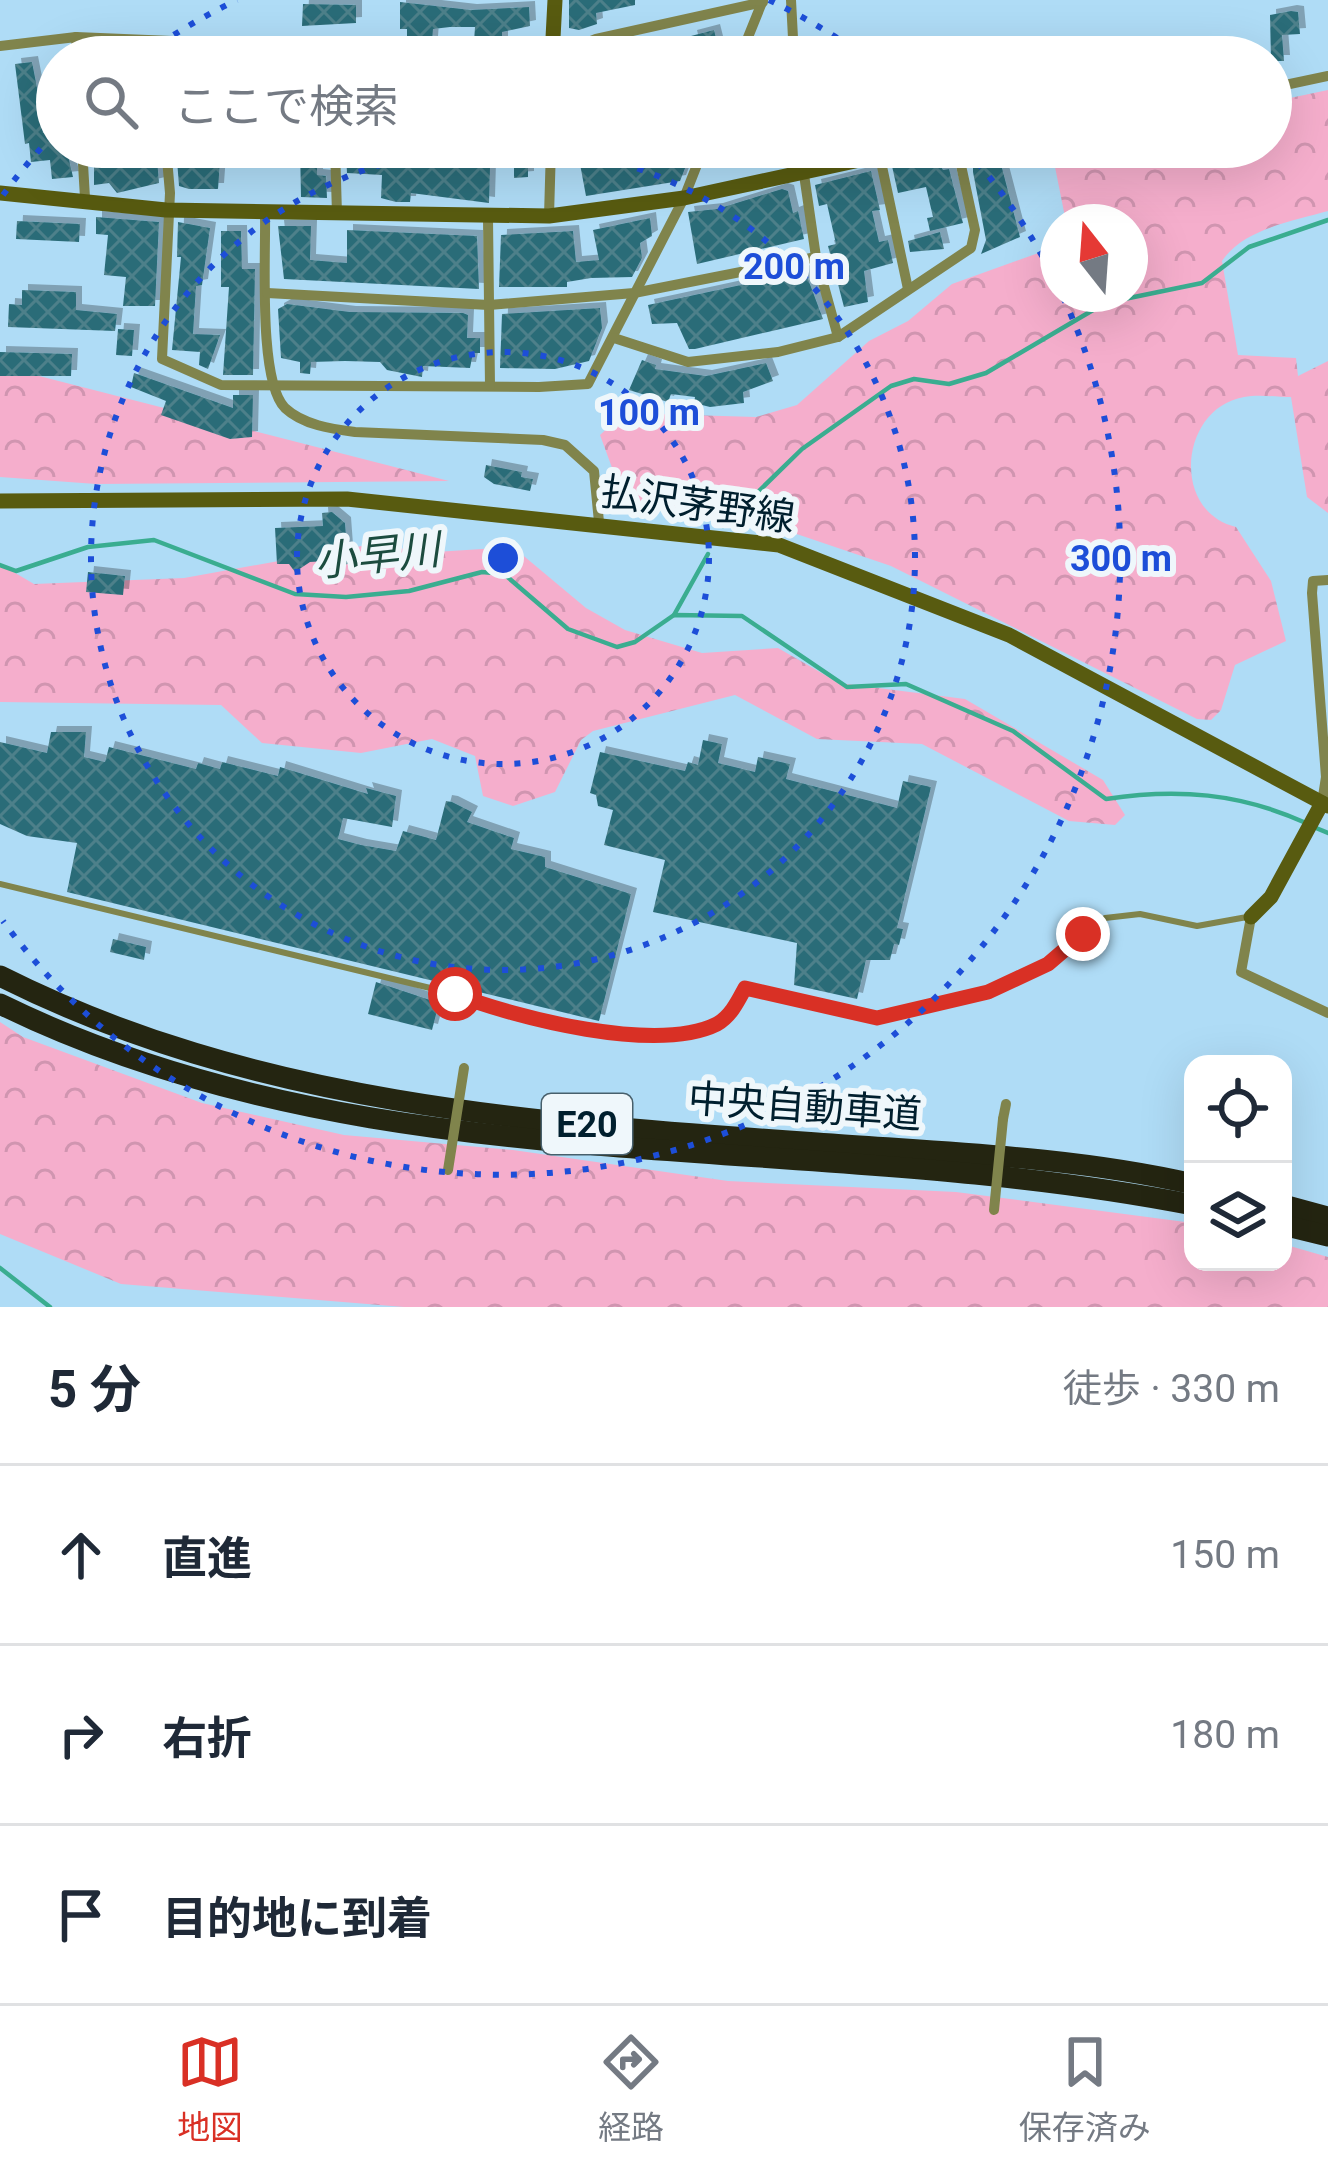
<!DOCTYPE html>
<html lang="ja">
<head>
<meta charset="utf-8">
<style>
	body { margin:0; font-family:Roboto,"Noto Sans JP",sans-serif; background:#f6f6f7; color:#1f2937 }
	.controls { position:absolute; right:36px; bottom:36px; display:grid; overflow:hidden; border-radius:24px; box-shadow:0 12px 48px #0002 }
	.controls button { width:108px; height:108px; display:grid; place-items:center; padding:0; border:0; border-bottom:3px solid #e0e1e3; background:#fff; color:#1f2937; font:60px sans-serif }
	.compass { position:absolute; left:1040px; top:204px; width:108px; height:108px; border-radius:50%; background:#fff; box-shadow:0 12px 48px #0002; rotate:343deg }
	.stop { position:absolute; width:36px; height:36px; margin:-27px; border:9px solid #d93025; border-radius:50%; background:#fff }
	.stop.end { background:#d93025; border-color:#fff; box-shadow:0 3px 12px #0008 }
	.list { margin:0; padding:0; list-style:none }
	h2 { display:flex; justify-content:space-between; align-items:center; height:156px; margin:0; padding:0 48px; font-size:51px }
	h2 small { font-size:39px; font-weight:400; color:#747a83 }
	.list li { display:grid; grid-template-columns:78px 1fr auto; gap:36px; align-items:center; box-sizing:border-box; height:180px; padding:0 48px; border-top:3px solid #e0e1e3 }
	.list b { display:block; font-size:45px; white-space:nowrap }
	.list em { font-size:39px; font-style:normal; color:#747a83 }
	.icon { flex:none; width:66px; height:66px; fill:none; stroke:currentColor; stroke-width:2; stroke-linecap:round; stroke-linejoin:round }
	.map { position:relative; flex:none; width:1328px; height:1307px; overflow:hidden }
	.search { position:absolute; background:#fff; box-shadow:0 12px 48px #0002; left:36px; right:36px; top:36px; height:132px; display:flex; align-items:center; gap:30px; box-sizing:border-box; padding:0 42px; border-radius:66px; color:#747a83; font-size:45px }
	.sheet { height:696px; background:#fff }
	nav { display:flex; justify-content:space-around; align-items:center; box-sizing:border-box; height:168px; border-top:3px solid #e0e1e3; background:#fff; font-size:33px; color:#747a83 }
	nav a { display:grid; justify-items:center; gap:6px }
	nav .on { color:#d93025 }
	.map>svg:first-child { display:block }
	.forest { fill:url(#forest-crowns) }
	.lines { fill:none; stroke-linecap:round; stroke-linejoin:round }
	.stream { stroke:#3aad90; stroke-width:4.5 }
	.building { fill:url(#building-cross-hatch); filter:url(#shadow) }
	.lane { stroke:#80844c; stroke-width:6 }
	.street { stroke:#80844c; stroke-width:10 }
	.secondary { stroke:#585b10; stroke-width:15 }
	.highway { stroke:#242511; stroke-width:21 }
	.street-bridge { stroke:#80844c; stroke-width:10 }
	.route { stroke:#d93025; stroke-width:15 }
	.ring { fill:none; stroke:#1d4ed8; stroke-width:6; stroke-dasharray:6 12 }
	.labels { text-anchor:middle; stroke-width:12; stroke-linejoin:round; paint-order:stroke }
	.shield { fill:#eff7fb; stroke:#48606c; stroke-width:3 }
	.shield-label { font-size:36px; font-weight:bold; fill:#001f2e }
	.street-label { font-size:39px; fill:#001f2e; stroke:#eff7fb }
	.water-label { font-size:42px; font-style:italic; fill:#1c4c3f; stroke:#eff7fb }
	.centre { fill:#1d4ed8; stroke:#eff7fb; stroke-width:6 }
	.ring-label { font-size:36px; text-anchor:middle; font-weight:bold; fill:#1d4ed8; stroke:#eff7fb; stroke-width:12; stroke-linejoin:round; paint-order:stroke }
</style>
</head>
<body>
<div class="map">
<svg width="1328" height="1307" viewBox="0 0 1328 1307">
	<defs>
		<pattern id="forest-crowns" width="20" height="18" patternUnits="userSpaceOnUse" patternTransform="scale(3)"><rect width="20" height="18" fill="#f5aecc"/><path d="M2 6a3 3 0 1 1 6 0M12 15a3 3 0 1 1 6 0" fill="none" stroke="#d095b0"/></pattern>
		<pattern id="building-cross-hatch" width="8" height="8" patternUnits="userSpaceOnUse" patternTransform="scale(3)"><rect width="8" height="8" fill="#2c6c78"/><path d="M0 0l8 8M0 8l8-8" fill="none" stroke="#4e808a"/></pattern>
		<filter id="shadow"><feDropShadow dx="6" dy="-6" stdDeviation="0" flood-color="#0004"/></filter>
	</defs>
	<rect width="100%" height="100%" fill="#afdcf6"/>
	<g class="forest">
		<path d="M1328,90V211C1293,221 1243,229 1222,261L1238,355L1296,358L1298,376L1328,361V513L1307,497L1291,397C1276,397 1258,394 1244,397C1180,408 1170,511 1236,527L1271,581L1286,641L1235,665L1221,710L1211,720L1197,719L891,566L761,522L617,505L618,484L600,435L612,424L656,414L756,417L797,405L869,341L908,321L952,284L1058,246V294H1130V222H1066L1051,147H1271V102Z"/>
		<polygon points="0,366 449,481 96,484 0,477"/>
		<polygon points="367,545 435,552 513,547 586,608 625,630 702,653 778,648 839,683 965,699 1103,780 1125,815 1115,825 1069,821 922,744 817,739 735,695 593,731 581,740 555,792 513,806 483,796 475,756 432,739 361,753 262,743 221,705 0,702 0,564 34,584 184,578"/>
		<polygon points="0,1022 23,1037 202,1103 344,1135 513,1150 728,1181 956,1192 1193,1223 1193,1262 1283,1262 1283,1244 1328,1257 1328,1307 404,1307 121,1284 0,1234"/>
	</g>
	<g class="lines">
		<g class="stream">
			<polyline points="723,526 802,449 891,386 914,379 949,384 986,373 1105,303 1202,283 1249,247 1328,220"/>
			<path d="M0,565L16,571L88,547L154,540L295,594L346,597L409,591L482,572L504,574L568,629L617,647L635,642L674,615L742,616L847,687L906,684L1013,731L1106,799C1177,788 1240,793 1306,823"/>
			<polyline points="674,615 708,554"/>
			<polyline points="1316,828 1328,833"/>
			<polyline points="0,1268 50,1307"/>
		</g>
	</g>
	<g class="building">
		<polygon points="569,0 635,0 635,5 596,13 597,24 579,30 569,28"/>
		<polygon points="400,2 471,10 529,7 530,26 502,32 502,42 474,42 475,27 450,27 433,29 432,42 407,41 407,29 400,29"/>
		<polygon points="303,4 356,5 356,23 302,26"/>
		<polygon points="1291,11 1298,12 1300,34 1282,35 1284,61 1271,61 1270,15"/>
		<polygon points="714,30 718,46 712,48 713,57 696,57 691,36"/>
		<polygon points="32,62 39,98 57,95 57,110 40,113 43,133 57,131 57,147 66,147 73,177 52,179 50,160 31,162 29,143 25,144 15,64"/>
		<polygon points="94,147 156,147 159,183 117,193 109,183 94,185"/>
		<polygon points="176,147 255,147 254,160 220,161 218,189 189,189 179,186"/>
		<polygon points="300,147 317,147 317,175 326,176 327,198 301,197"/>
		<polygon points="354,147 525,147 535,152 535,167 528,167 528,177 514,178 514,167 490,168 489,203 411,193 410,202 396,202 381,198 382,175 347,173 346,153 354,152"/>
		<polygon points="566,147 690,147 691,153 680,181 586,196 580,164 567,166"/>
		<polygon points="991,147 1005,147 1008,166 1002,168 1020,237 981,254 986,240 973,172 973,167 993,158"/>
		<polygon points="917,160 918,164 938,161 943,170 949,169 963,223 930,231 927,218 933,217 926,187 898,193 892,166"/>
		<polygon points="871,171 880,210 872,211 879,242 888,240 893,263 864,271 868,302 844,307 828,246 836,244 827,204 819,206 815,185"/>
		<polygon points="782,189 788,191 793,213 798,211 804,239 697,264 688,212 717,209"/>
		<polygon points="96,217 159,222 155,306 123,306 126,277 104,275 108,235 96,234"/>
		<polygon points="650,218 652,236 640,243 642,258 632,277 591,278 567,282 567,287 499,287 501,235 573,231 576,262 599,260 593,230"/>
		<polygon points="17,221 80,224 79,242 16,239"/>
		<polygon points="178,222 210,228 202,285 196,286 193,334 220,335 208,369 199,365 200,352 172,350 181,257 177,257"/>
		<polygon points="278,226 311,226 310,260 347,263 347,230 477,236 479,289 284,279"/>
		<polygon points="221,231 241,231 242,269 255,269 253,375 223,375 229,287 221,287"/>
		<polygon points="940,232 944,249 910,252 908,241"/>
		<polygon points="805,271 823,319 695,349 689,349 677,323 652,324 648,305"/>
		<polygon points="22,290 76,292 76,310 117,314 115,331 8,327 9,304 22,305"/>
		<polygon points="287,304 350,312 463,313 468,315 467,338 480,338 480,353 473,353 470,368 423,366 422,377 387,370 380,362 345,361 311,362 310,374 300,373 300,362 281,358 278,309"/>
		<polygon points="600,308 602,328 589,361 555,369 500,368 502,314"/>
		<polygon points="118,329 134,330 132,356 116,355"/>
		<polygon points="0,352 72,354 71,376 0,376"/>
		<polygon points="642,360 656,365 655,369 706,376 766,363 773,381 743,392 744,403 710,407 694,403 695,397 671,394 668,402 629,390"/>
		<polygon points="134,373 233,408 233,395 253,395 252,437 230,439 161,415 166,401 131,387"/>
		<polygon points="486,465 522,472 521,477 533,479 530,491 494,484 484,477"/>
		<polygon points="332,512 345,523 348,564 327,568 327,561 310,562 295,572 289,564 277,564 275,528 323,526 322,513"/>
		<polygon points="88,572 125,576 123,595 86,592"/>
		<polygon points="51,732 86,732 84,757 105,762 109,747 196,769 198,763 220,769 222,762 278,776 280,767 368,794 366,788 396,796 392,827 343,818 338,839 361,845 396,851 403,831 436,840 446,801 452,802 472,812 467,822 514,838 511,849 545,857 545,867 631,894 599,1021 67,892 77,843 27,836 0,824 0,742 47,753"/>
		<polygon points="703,740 722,744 718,763 755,772 758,757 790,764 786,779 897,808 903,781 931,787 897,928 903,929 899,945 894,944 890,960 866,960 857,999 794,985 797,943 653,912 665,860 604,845 613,810 598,806 596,795 590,793 600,752 685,771 688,762 698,765"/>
		<polygon points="113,939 146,947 144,960 110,952"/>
		<polygon points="376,982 439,1003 432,1030 368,1014"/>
	</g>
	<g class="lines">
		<polyline class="lane" points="0,884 455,994 566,1028 683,1034 719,1023 745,988 877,1017 988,991 1048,964 1105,918 1140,914 1197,926 1247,917"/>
		<g class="street">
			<polyline points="791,0 794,57"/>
			<polyline points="76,37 77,57"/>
			<polyline points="0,46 76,37 550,57"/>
			<polyline points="552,57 596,39 763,2"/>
			<polyline points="740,57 763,0"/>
			<polyline points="1271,88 1328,76"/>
			<polyline points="82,147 85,198"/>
			<polyline points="166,147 170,193 162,359 221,385 539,387 588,384 684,198 704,147"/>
			<polyline points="335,147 337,214"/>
			<polyline points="800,147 816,257 838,337"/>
			<polyline points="880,157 908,289"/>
			<path d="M265,214C266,255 258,381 285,408C303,425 332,429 355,432L543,440L565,445L594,471L599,522"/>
			<polyline points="549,216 551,147"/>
			<polyline points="488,219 490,386"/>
			<polyline points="267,293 489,305 634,293 816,257"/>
			<polyline points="614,338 688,362 778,352 838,337 971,248 975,230 957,147"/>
			<polyline points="1322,803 1326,777 1312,593 1313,581 1328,580"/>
			<polyline points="1251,917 1241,972 1328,1013"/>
			<polyline points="1003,1119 1006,1104"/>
		</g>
		<g class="secondary">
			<polyline points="552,57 555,0"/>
			<polyline points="0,193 166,210 549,216 684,198 920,147"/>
			<polyline points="0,501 347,499 779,545 1009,635 1328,806"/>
			<polyline points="1251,917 1271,897 1322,803"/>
		</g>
		<g class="highway">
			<path d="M0,976C260,1107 546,1124 832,1144C952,1153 1075,1157 1193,1184"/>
			<path d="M0,1004C375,1188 795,1127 1193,1205"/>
			<polyline points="1283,1205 1328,1217"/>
			<polyline points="1283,1225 1328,1236"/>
		</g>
		<g class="street-bridge">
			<polyline points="448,1170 464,1068"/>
			<polyline points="994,1210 1003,1119"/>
		</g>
	</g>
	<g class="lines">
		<path class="route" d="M455,994C516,1018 657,1054 717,1024C731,1016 738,1001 745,988L877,1018L988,992L1048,964L1083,934"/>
	</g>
	<g class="ring">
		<circle cx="503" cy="558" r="206"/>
		<path d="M532 147A412 412 0 1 1 474 147"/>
		<path d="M3 195A618 618 0 0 1 55 133M144 55A618 618 0 0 1 237 0M769 0A618 618 0 0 1 862 55M966 149A618 618 0 0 1 1056 282M1063 297A618 618 0 0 1 3 921"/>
	</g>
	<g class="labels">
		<rect class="shield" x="542" y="1094" width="90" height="60" rx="9"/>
		<g class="shield-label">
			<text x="587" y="1137">E20</text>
		</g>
		<g class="street-label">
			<text transform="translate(698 504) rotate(8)" y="14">払沢茅野線</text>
			<text transform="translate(805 1106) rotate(4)" y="14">中央自動車道</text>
		</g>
		<g class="water-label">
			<text transform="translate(377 555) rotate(-6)" y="15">小早川</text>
		</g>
	</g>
	<circle cx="503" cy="558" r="18" class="centre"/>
	<g class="ring-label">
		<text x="794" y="279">200 m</text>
		<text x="649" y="425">100 m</text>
		<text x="1121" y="571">300 m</text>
	</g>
</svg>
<div class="controls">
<button><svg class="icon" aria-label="locate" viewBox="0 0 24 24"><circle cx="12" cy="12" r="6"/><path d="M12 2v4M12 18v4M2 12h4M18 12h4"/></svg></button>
<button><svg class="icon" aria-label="layers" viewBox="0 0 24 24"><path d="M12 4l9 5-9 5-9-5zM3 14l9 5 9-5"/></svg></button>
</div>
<svg class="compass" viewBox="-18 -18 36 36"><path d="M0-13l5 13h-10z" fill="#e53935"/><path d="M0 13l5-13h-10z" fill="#747a83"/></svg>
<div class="stop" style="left:455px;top:994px"></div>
<div class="stop end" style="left:1083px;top:934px"></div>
<div class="search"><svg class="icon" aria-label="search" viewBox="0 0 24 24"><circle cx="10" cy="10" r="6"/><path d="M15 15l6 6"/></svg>ここで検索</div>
</div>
<section class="sheet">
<h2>5 分<small>徒歩 · 330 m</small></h2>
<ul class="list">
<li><svg class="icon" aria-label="ahead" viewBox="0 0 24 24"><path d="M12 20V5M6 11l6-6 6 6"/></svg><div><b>直進</b></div><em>150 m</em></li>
<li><svg class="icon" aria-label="right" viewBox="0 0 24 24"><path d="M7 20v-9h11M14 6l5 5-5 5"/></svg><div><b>右折</b></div><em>180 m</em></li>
<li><svg class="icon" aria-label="arrive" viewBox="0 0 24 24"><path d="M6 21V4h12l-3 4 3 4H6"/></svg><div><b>目的地に到着</b></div></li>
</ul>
</section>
<nav>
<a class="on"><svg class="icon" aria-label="map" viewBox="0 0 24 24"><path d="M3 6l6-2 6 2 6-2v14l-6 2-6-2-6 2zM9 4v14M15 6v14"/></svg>地図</a>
<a><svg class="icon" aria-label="directions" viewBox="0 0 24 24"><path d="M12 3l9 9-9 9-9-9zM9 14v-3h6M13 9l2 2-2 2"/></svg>経路</a>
<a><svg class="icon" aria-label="saved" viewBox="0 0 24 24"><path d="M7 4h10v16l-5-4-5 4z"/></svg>保存済み</a>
</nav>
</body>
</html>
